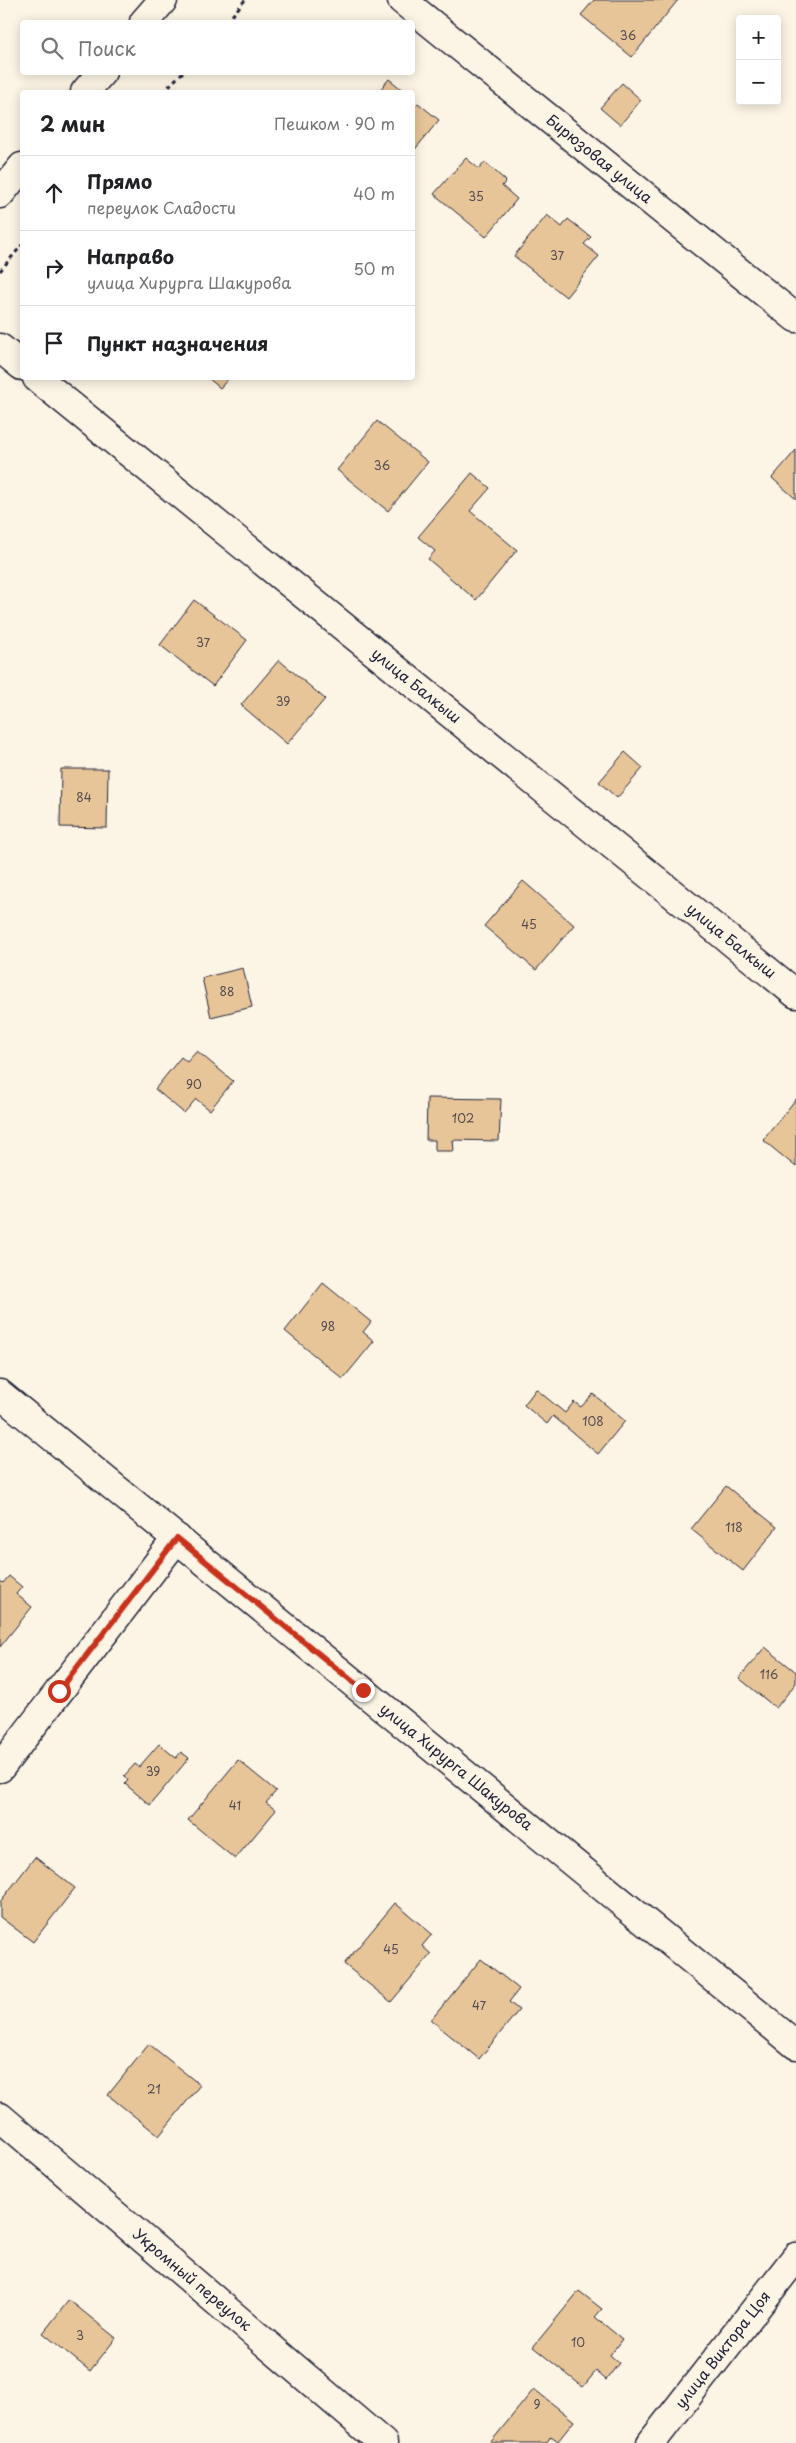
<!DOCTYPE html>
<html lang="ru">
<head>
<meta charset="utf-8">
<style>
	body { margin:0; font-family:"Playpen Sans",sans-serif; background:#f2f2f2; color:#202124 }
	.controls { position:absolute; right:15px; top:15px; display:grid; overflow:hidden; border-radius:5px; box-shadow:0 2px 12px #0003 }
	.controls button { width:45px; height:45px; display:grid; place-items:center; padding:0; border:0; border-bottom:1px solid #e0e0e0; background:#fff; color:#202124; font:25px sans-serif }
	.stop { position:absolute; width:15px; height:15px; margin:-11px; border:4px solid #c8321e; border-radius:50%; background:#fff }
	.stop.end { background:#c8321e; border-color:#fff; box-shadow:0 1px 5px #0008 }
	.list { margin:0; padding:0; list-style:none }
	h2 { display:flex; justify-content:space-between; align-items:center; height:65px; margin:0; padding:0 20px; font-size:21px }
	h2 small { font-size:16px; font-weight:400; color:#757577 }
	.list li { display:grid; grid-template-columns:32px 1fr auto; gap:15px; align-items:center; box-sizing:border-box; height:75px; padding:0 20px; border-top:1px solid #e0e0e0 }
	.list b { display:block; font-size:19px; white-space:nowrap }
	.list p { margin:0; font-size:16px; white-space:nowrap; color:#757577 }
	.list em { font-size:16px; font-style:normal; color:#757577 }
	.icon { flex:none; width:28px; height:28px; fill:none; stroke:currentColor; stroke-width:2; stroke-linecap:round; stroke-linejoin:round }
	.map { position:relative; flex:none; width:796px; height:2443px; overflow:hidden }
	.search { position:absolute; background:#fff; box-shadow:0 2px 12px #0003; left:20px; top:20px; width:395px; height:55px; display:flex; align-items:center; gap:12px; box-sizing:border-box; padding:0 18px; border-radius:5px; color:#757577; font-size:19px }
	.panel { position:absolute; background:#fff; box-shadow:0 2px 12px #0003; left:20px; top:90px; width:395px; height:290px; border-radius:5px }
	.map>svg:first-child { display:block }
	.building { fill:#e7c598; stroke:#22223b }
	.lines { fill:none; stroke-linecap:round; stroke-linejoin:round }
	.minor-casing { stroke:#22223b; stroke-width:31 }
	.path { stroke:#22223b; stroke-width:3; stroke-dasharray:4 4; stroke-linecap:butt }
	.minor { stroke:#fcf5e5; stroke-width:28 }
	.route { stroke:#c8321e; stroke-width:6 }
	.labels { text-anchor:middle; stroke-width:4; stroke-linejoin:round; paint-order:stroke }
	.number-label { font-size:12px; fill:#534b52 }
	.street-label { font-size:15px; fill:#22223b; stroke:#fcf5e5 }
</style>
</head>
<body>
<div class="map">
<svg width="796" height="2443" viewBox="0 0 796 2443">
	<rect width="100%" height="100%" fill="#fcf5e5"/>
	<filter id="ink" filterUnits="userSpaceOnUse"><feTurbulence type="fractalNoise" baseFrequency=".02" numOctaves="2"/><feDisplacementMap in="SourceGraphic" scale="10" xChannelSelector="R" yChannelSelector="G"/><feConvolveMatrix kernelMatrix="1 2 1 2 8 2 1 2 1" color-interpolation-filters="sRGB"/></filter>
	<g filter="url(#ink)">
		<g class="building">
			<polygon points="594,0 678,0 632,57 581,15"/>
			<polygon points="389,79 405,92 378,92"/>
			<polygon points="622,83 641,100 620,125 600,108"/>
			<polygon points="418,103 439,120 412,153 412,109"/>
			<polygon points="466,158 479,169 485,162 506,181 502,186 517,199 486,237 434,194"/>
			<polygon points="547,215 562,227 568,219 591,237 584,244 599,256 566,297 514,256"/>
			<polygon points="208,378 229,378 220,388"/>
			<polygon points="377,421 428,462 388,511 337,470"/>
			<polygon points="796,450 796,499 772,478"/>
			<polygon points="472,473 490,488 470,511 517,550 476,600 428,559 435,551 418,537"/>
			<polygon points="194,600 247,640 213,686 160,645"/>
			<polygon points="279,660 325,699 287,744 241,705"/>
			<polygon points="625,752 643,768 617,798 599,782"/>
			<polygon points="61,769 108,769 107,828 60,827"/>
			<polygon points="523,881 574,925 536,970 484,926"/>
			<polygon points="243,968 252,1007 211,1017 202,978"/>
			<polygon points="197,1051 233,1081 210,1110 196,1099 184,1113 155,1089 181,1057 187,1062"/>
			<polygon points="427,1098 501,1099 499,1141 453,1140 454,1151 435,1151 435,1140 426,1140"/>
			<polygon points="796,1099 796,1167 763,1140"/>
			<polygon points="323,1283 371,1322 363,1332 374,1341 343,1379 285,1331"/>
			<polygon points="536,1389 565,1413 574,1402 581,1407 593,1394 625,1421 598,1454 553,1416 547,1424 524,1405"/>
			<polygon points="726,1486 777,1527 743,1571 691,1529"/>
			<polygon points="9,1576 22,1587 16,1594 32,1607 0,1647 0,1581 3,1583"/>
			<polygon points="765,1647 796,1672 796,1683 776,1708 739,1678"/>
			<polygon points="159,1744 176,1758 181,1752 189,1758 150,1805 125,1784 128,1780 124,1776 135,1764 139,1767"/>
			<polygon points="238,1760 276,1791 266,1803 276,1810 235,1859 188,1820"/>
			<polygon points="35,1857 75,1888 33,1942 0,1917 0,1902"/>
			<polygon points="395,1903 432,1934 422,1946 431,1954 391,2002 344,1964"/>
			<polygon points="481,1959 519,1989 509,2002 519,2010 479,2059 431,2020"/>
			<polygon points="149,2044 200,2085 159,2136 108,2095"/>
			<polygon points="579,2291 602,2309 595,2317 622,2339 610,2355 619,2363 606,2380 596,2371 583,2387 533,2347"/>
			<polygon points="69,2300 116,2338 90,2371 43,2333"/>
			<polygon points="534,2389 574,2421 558,2441 551,2436 546,2443 490,2443"/>
		</g>
		<g class="lines">
			<g class="minor-casing">
				<g id="minor">
					<polyline points="402,0 796,318"/>
					<polyline points="144,22 163,0"/>
					<polyline points="85,92 102,72"/>
					<polyline points="0,194 22,167"/>
					<polyline points="0,348 22,366"/>
					<polyline points="37,378 796,994"/>
					<polyline points="0,1394 796,2045"/>
					<polyline points="0,1768 177,1538"/>
					<polyline points="0,2117 383,2443"/>
					<polyline points="651,2443 796,2257"/>
				</g>
			</g>
			<g class="path">
				<polyline points="227,22 245,0"/>
				<polyline points="163,92 183,72"/>
				<polyline points="0,271 22,245"/>
			</g>
			<use href="#minor" class="minor"/>
		</g>
	</g>
	<g class="lines" filter="url(#ink)">
		<polyline class="route" points="59,1691 177,1538 363,1690"/>
	</g>
	<g class="labels">
		<g class="number-label">
			<text x="628" y="40">36</text>
			<text x="476" y="201">35</text>
			<text x="557" y="260">37</text>
			<text x="382" y="470">36</text>
			<text x="203" y="647">37</text>
			<text x="283" y="706">39</text>
			<text x="84" y="802">84</text>
			<text x="529" y="929">45</text>
			<text x="227" y="996">88</text>
			<text x="194" y="1089">90</text>
			<text x="463" y="1123">102</text>
			<text x="328" y="1331">98</text>
			<text x="593" y="1426">108</text>
			<text x="734" y="1532">118</text>
			<text x="769" y="1679">116</text>
			<text x="153" y="1776">39</text>
			<text x="235" y="1810">41</text>
			<text x="391" y="1954">45</text>
			<text x="479" y="2010">47</text>
			<text x="154" y="2094">21</text>
			<text x="80" y="2340">3</text>
			<text x="578" y="2347">10</text>
			<text x="537" y="2409">9</text>
		</g>
		<g class="street-label">
			<text transform="translate(599 159) rotate(39)" y="5">Бирюзовая улица</text>
			<text transform="translate(416 686) rotate(39)" y="5">улица Балкыш</text>
			<text transform="translate(731 941) rotate(39)" y="5">улица Балкыш</text>
			<text transform="translate(456 1767) rotate(39)" y="5">улица Хирурга Шакурова</text>
			<text transform="translate(192 2280) rotate(40)" y="5">Укромный переулок</text>
			<text transform="translate(723 2350) rotate(-52)" y="5">улица Виктора Цоя</text>
		</g>
	</g>
</svg>
<div class="controls">
<button>+</button>
<button>−</button>
</div>
<div class="stop" style="left:59px;top:1691px"></div>
<div class="stop end" style="left:363px;top:1690px"></div>
<div class="search"><svg class="icon" aria-label="search" viewBox="0 0 24 24"><circle cx="10" cy="10" r="6"/><path d="M15 15l6 6"/></svg>Поиск</div>
<section class="panel">
<h2>2 мин<small>Пешком · 90 m</small></h2>
<ul class="list">
<li><svg class="icon" aria-label="ahead" viewBox="0 0 24 24"><path d="M12 20V5M6 11l6-6 6 6"/></svg><div><b>Прямо</b><p>переулок Сладости</p></div><em>40 m</em></li>
<li><svg class="icon" aria-label="right" viewBox="0 0 24 24"><path d="M7 20v-9h11M14 6l5 5-5 5"/></svg><div><b>Направо</b><p>улица Хирурга Шакурова</p></div><em>50 m</em></li>
<li><svg class="icon" aria-label="arrive" viewBox="0 0 24 24"><path d="M6 21V4h12l-3 4 3 4H6"/></svg><div><b>Пункт назначения</b></div></li>
</ul>
</section>
</div>
</body>
</html>
